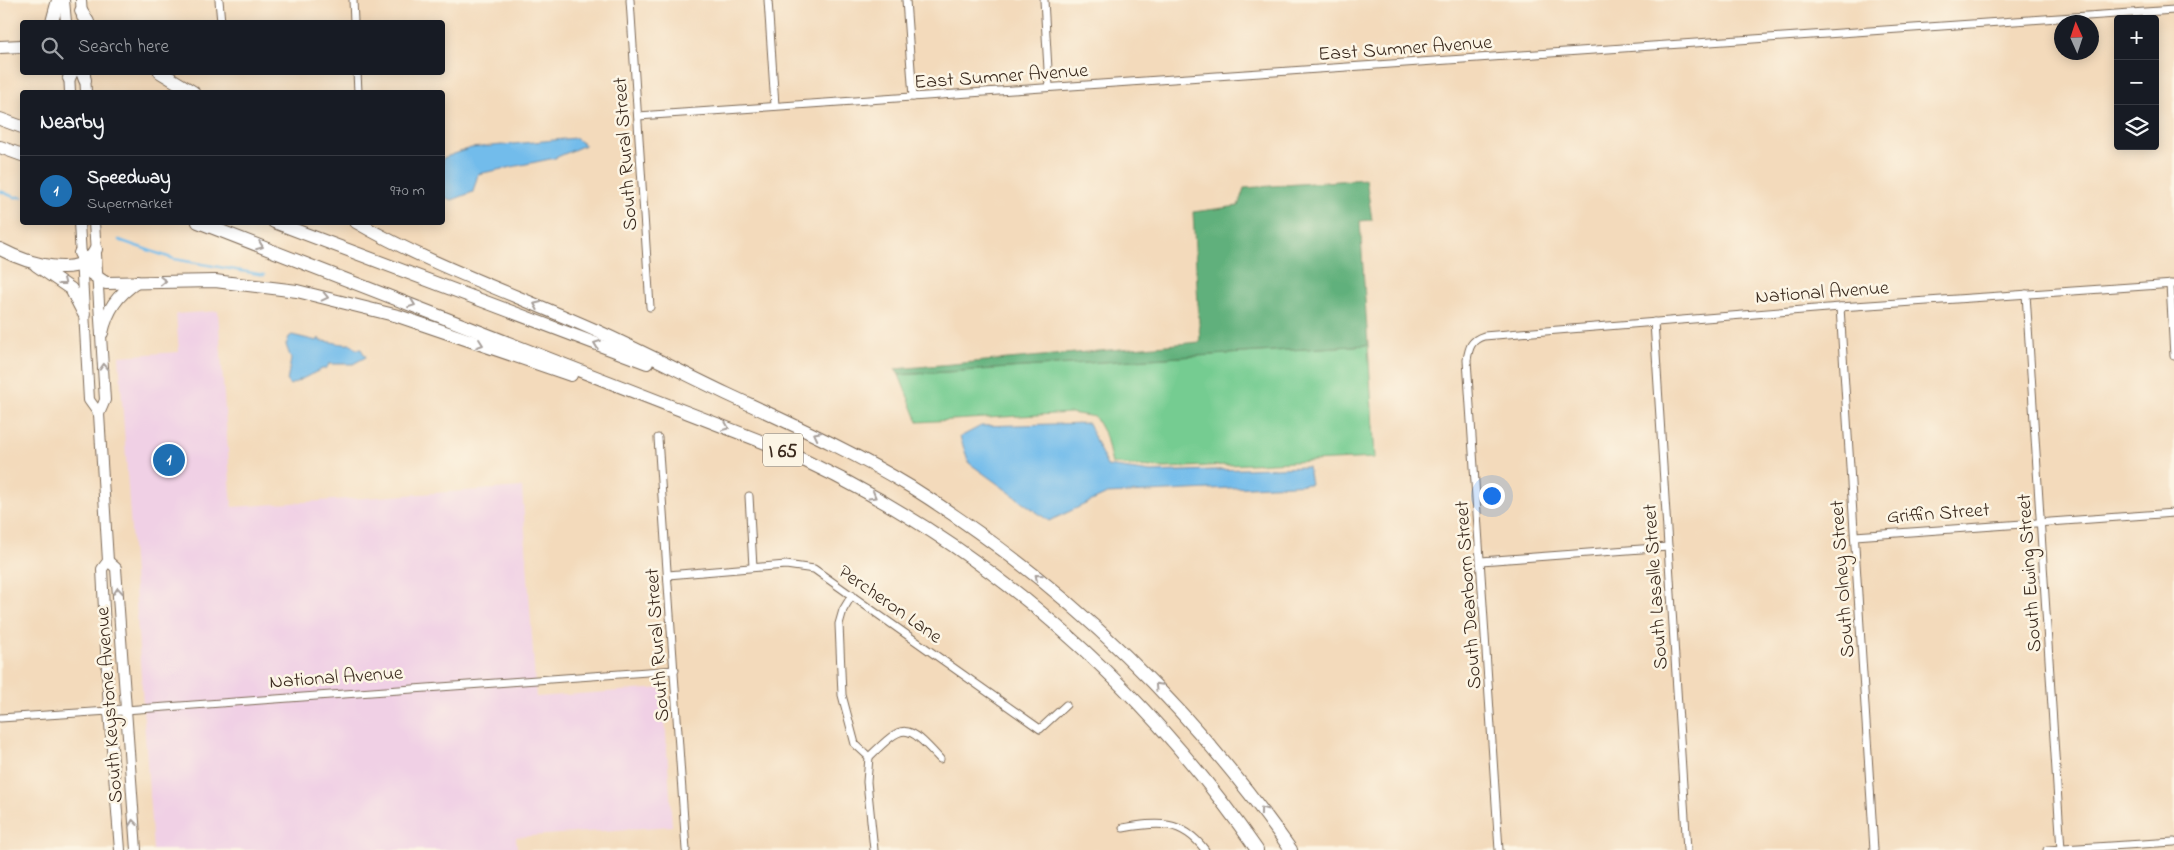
<!DOCTYPE html>
<html lang="en">
<head>
<meta charset="utf-8">
<style>
	body { margin:0; font-family:"Indie Flower",sans-serif; background:#20242c; color:#f1f3f6 }
	.controls { position:absolute; right:15px; top:15px; display:grid; overflow:hidden; border-radius:5px; box-shadow:0 2px 12px #0003 }
	.controls button { width:45px; height:45px; display:grid; place-items:center; padding:0; border:0; border-bottom:1px solid #363941; background:#171b24; color:#f1f3f6; font:25px sans-serif }
	.compass { position:absolute; left:2054px; top:15px; width:45px; height:45px; border-radius:50%; background:#171b24; box-shadow:0 2px 12px #0003; rotate:357deg }
	.you { position:absolute; left:1491px; top:495px; width:18px; height:18px; margin:-12px; border:4px solid #fff; border-radius:50%; background:#1a73e8; box-shadow:0 0 0 8px #1a73e833 }
	.badge { display:grid; place-items:center; width:32px; height:32px; border-radius:50%; background:#1f6fb2; color:#fff; font-size:16px; font-weight:700 }
	.pin { position:absolute; translate:-50% -50%; border:2px solid #fff; box-shadow:0 1px 5px #0006 }
	.list { margin:0; padding:0; list-style:none }
	h2 { display:flex; justify-content:space-between; align-items:center; height:65px; margin:0; padding:0 20px; font-size:21px }
	h2 small { font-size:16px; font-weight:400; color:#9ea1a6 }
	.list li { display:grid; grid-template-columns:32px 1fr auto; gap:15px; align-items:center; box-sizing:border-box; height:70px; padding:0 20px; border-top:1px solid #363941 }
	.list b { display:block; font-size:19px; white-space:nowrap }
	.list p { margin:0; font-size:16px; white-space:nowrap; color:#9ea1a6 }
	.list em { font-size:16px; font-style:normal; color:#9ea1a6 }
	.icon { flex:none; width:28px; height:28px; fill:none; stroke:currentColor; stroke-width:2; stroke-linecap:round; stroke-linejoin:round }
	.map { position:relative; flex:none; width:2174px; height:850px; overflow:hidden }
	.search { position:absolute; background:#171b24; box-shadow:0 2px 12px #0003; left:20px; top:20px; width:425px; height:55px; display:flex; align-items:center; gap:12px; box-sizing:border-box; padding:0 18px; border-radius:5px; color:#9ea1a6; font-size:19px }
	.panel { position:absolute; background:#171b24; box-shadow:0 2px 12px #0003; left:20px; top:90px; width:425px; height:135px; border-radius:5px }
	.map>svg:first-child { display:block }
	.built { fill:#f0d0e5 }
	.green { fill:#75cc91; stroke:#587b58 }
	.forest { fill:#60b07b; stroke:#4e6d4c }
	.water { fill:#72bceb; stroke:#567384 }
	.lines { fill:none; stroke-linecap:round; stroke-linejoin:round }
	.stream { stroke:#72bceb; stroke-width:2.5 }
	.minor-casing { stroke:#7b6855; stroke-width:9 }
	.tertiary-casing { stroke:#7b6855; stroke-width:11 }
	.secondary-casing { stroke:#7b6855; stroke-width:12 }
	.motorway-casing { stroke:#7b6855; stroke-width:14 }
	.minor { stroke:#fff; stroke-width:7 }
	.tertiary { stroke:#fff; stroke-width:9 }
	.secondary { stroke:#fff; stroke-width:10 }
	.motorway { stroke:#fff; stroke-width:12 }
	.oneway { stroke:#a79f9a }
	.labels { text-anchor:middle; stroke-width:5; stroke-linejoin:round; paint-order:stroke }
	.shield { fill:#fcf5e5; stroke:#75675a; stroke-width:1 }
	.shield-label { font-size:19px; font-weight:bold; fill:#3b2a1e }
	.street-label { font-size:20px; fill:#3b2a1e; stroke:#fcf5e5 }
</style>
</head>
<body>
<div class="map">
<svg width="2174" height="850" viewBox="0 0 2174 850">
	<rect width="100%" height="100%" fill="#fcf5e5"/>
	<filter id="ink" filterUnits="userSpaceOnUse"><feTurbulence type="fractalNoise" baseFrequency=".02" numOctaves="2"/><feDisplacementMap in="SourceGraphic" scale="10" xChannelSelector="R" yChannelSelector="G"/><feConvolveMatrix kernelMatrix="1 2 1 2 8 2 1 2 1" color-interpolation-filters="sRGB"/></filter>
	<filter id="wash" filterUnits="userSpaceOnUse"><feTurbulence type="fractalNoise" baseFrequency=".0096" numOctaves="4" result="noise"/><feDisplacementMap in="SourceGraphic" scale="20" xChannelSelector="R" yChannelSelector="G"/><feGaussianBlur stdDeviation="1.12" result="paint"/><feColorMatrix in="noise" values="0 0 0 0 0 0 0 0 0 0 0 0 0 0 0 0 0 1.4 0 .05"/><feComposite in="paint" operator="in"/></filter>
	<g filter="url(#wash)">
		<rect width="100%" height="100%" fill="#f3dabb"/>
		<polygon class="built" points="218,311 232,507 522,487 536,697 663,688 672,826 516,837 517,850 153,850 119,356 179,352 176,314"/>
		<polygon class="green" points="1368,345 1375,458 1165,468 1112,464 1106,437 1095,417 1071,413 918,422 899,375"/>
		<polygon class="forest" points="1366,179 1372,220 1360,221 1368,345 899,375 895,369 1200,342 1193,212 1238,206 1244,188"/>
		<g class="water">
			<polygon points="575,138 585,145 555,158 478,174 473,192 452,200 443,197 443,158 471,148"/>
			<path d="M292,335L317,341L319,338L320,341C332,341 340,345 351,344L356,349H361L366,357L353,364H329L326,369H322L290,385L287,382L291,359L286,345L289,337Z"/>
			<polygon points="1088,423 1107,466 1151,472 1308,467 1311,484 1107,494 1049,521 969,463 960,437 981,426"/>
		</g>
		<g class="lines">
			<g class="stream">
				<polyline points="0,191 14,197 22,197"/>
				<polyline points="119,240 174,259 264,275"/>
			</g>
		</g>
	</g>
	<g filter="url(#ink)">
		<g class="lines">
			<g class="minor-casing">
				<g id="minor">
					<polyline points="219,0 221,22"/>
					<polyline points="353,0 354,22"/>
					<polyline points="630,0 650,307"/>
					<polyline points="768,0 775,106"/>
					<polyline points="906,0 913,97"/>
					<polyline points="1044,0 1049,87"/>
					<polyline points="357,72 358,92"/>
					<polyline points="638,116 2174,10"/>
					<polyline points="2170,284 2174,356"/>
					<polyline points="2026,294 2061,850"/>
					<polyline points="1840,307 1874,850"/>
					<polyline points="1654,322 1687,850"/>
					<polyline points="658,438 686,850"/>
					<polyline points="749,496 753,567"/>
					<polyline points="1855,536 2174,513"/>
					<polyline points="1481,561 1668,547"/>
					<polyline points="668,575 786,565 814,569 1040,729 1066,705"/>
					<polyline points="852,595 843,610 839,624 842,695 855,744 869,757 867,782 874,850"/>
					<polyline points="125,710 675,670"/>
					<polyline points="0,718 109,711"/>
					<path d="M869,757C904,723 906,722 940,759"/>
					<path d="M1123,828C1157,822 1182,819 1205,850"/>
					<path d="M1499,850L1467,360C1469,347 1471,340 1484,336L1840,307L2174,284"/>
					<polyline points="2047,850 2174,842"/>
				</g>
			</g>
			<g class="tertiary-casing">
				<polyline id="tertiary" points="109,711 125,710"/>
			</g>
			<g class="secondary-casing">
				<g id="secondary">
					<polyline points="64,0 66,22"/>
					<polyline points="81,0 82,17"/>
					<polyline points="69,72 70,92"/>
					<polyline points="85,74 86,92"/>
					<polyline points="79,222 89,400 99,414"/>
					<polyline points="94,222 105,400 99,414 108,561 102,569 109,711 120,850"/>
					<polyline points="108,561 116,568 136,850"/>
				</g>
			</g>
			<g class="motorway-casing">
				<g id="motorway">
					<polyline points="81,11 88,22"/>
					<polyline points="52,22 58,0"/>
					<polyline points="0,47 22,46"/>
					<polyline points="82,72 85,80"/>
					<polyline points="160,72 193,92"/>
					<polyline points="69,78 72,72"/>
					<polyline points="0,119 22,127"/>
					<polyline points="0,147 22,155"/>
					<path d="M198,222L768,444C968,530 1134,672 1257,850"/>
					<polyline points="274,222 647,363"/>
					<path d="M356,222C432,266 517,295 597,331C641,351 683,373 727,394C789,423 852,451 911,487C1062,582 1189,704 1291,850"/>
					<path d="M0,249C25,262 81,282 96,249"/>
					<polyline points="80,253 92,274 106,283 215,281 297,291 398,316 571,375"/>
					<polyline points="36,265 71,289 84,314"/>
					<path d="M102,333C107,310 117,295 137,282"/>
				</g>
			</g>
			<use href="#minor" class="minor"/>
			<use href="#tertiary" class="tertiary"/>
			<use href="#secondary" class="secondary"/>
			<use href="#motorway" class="motorway"/>
		</g>
		<defs><path id="oneway-chevron" d="M-2-3.5L2.5 0L-2 3.5" fill="none" stroke-width="1.6" stroke-linecap="round" stroke-linejoin="round" transform="scale(1.25)"/></defs>
		<g class="oneway">
			<use href="#oneway-chevron" transform="translate(260 246) rotate(21)"/>
			<use href="#oneway-chevron" transform="translate(163 281) rotate(-2)"/>
			<use href="#oneway-chevron" transform="translate(63 282) rotate(38)"/>
			<use href="#oneway-chevron" transform="translate(325 297) rotate(13)"/>
			<use href="#oneway-chevron" transform="translate(412 304) rotate(21)"/>
			<use href="#oneway-chevron" transform="translate(537 305) rotate(-157)"/>
			<use href="#oneway-chevron" transform="translate(480 344) rotate(19)"/>
			<use href="#oneway-chevron" transform="translate(597 344) rotate(-159)"/>
			<use href="#oneway-chevron" transform="translate(104 367) rotate(-93)"/>
			<use href="#oneway-chevron" transform="translate(726 427) rotate(22)"/>
			<use href="#oneway-chevron" transform="translate(817 435) rotate(-153)"/>
			<use href="#oneway-chevron" transform="translate(873 496) rotate(30)"/>
			<use href="#oneway-chevron" transform="translate(1038 577) rotate(-141)"/>
			<use href="#oneway-chevron" transform="translate(118 591) rotate(-94)"/>
			<use href="#oneway-chevron" transform="translate(1158 686) rotate(-133)"/>
			<use href="#oneway-chevron" transform="translate(1263 810) rotate(-126)"/>
			<use href="#oneway-chevron" transform="translate(133 823) rotate(-96)"/>
		</g>
	</g>
	<g class="labels">
		<rect class="shield" x="763" y="433.5" width="40" height="33" rx="4"/>
		<g class="shield-label">
			<text x="783" y="457">I 65</text>
		</g>
		<g class="street-label">
			<text transform="translate(1405 47) rotate(-4)" y="7">East Sumner Avenue</text>
			<text transform="translate(1001 75) rotate(-4)" y="7">East Sumner Avenue</text>
			<text transform="translate(624 154) rotate(-94)" y="7">South Rural Street</text>
			<text transform="translate(1822 291) rotate(-4)" y="7">National Avenue</text>
			<text transform="translate(1938 512) rotate(-4)" y="7">Griffin Street</text>
			<text transform="translate(2028 573) rotate(-94)" y="7">South Ewing Street</text>
			<text transform="translate(1841 579) rotate(-94)" y="7">South Olney Street</text>
			<text transform="translate(1654 587) rotate(-94)" y="7">South Lasalle Street</text>
			<text transform="translate(1467 595) rotate(-94)" y="7">South Dearborn Street</text>
			<text transform="translate(891 603) rotate(35)" y="7">Percheron Lane</text>
			<text transform="translate(656 645) rotate(-94)" y="7">South Rural Street</text>
			<text transform="translate(336 676) rotate(-4)" y="7">National Avenue</text>
			<text transform="translate(108 705) rotate(-94)" y="7">South Keystone Avenue</text>
		</g>
	</g>
</svg>
<div class="controls">
<button>+</button>
<button>−</button>
<button><svg class="icon" aria-label="layers" viewBox="0 0 24 24"><path d="M12 4l9 5-9 5-9-5zM3 14l9 5 9-5"/></svg></button>
</div>
<svg class="compass" viewBox="-18 -18 36 36"><path d="M0-13l5 13h-10z" fill="#e53935"/><path d="M0 13l5-13h-10z" fill="#9ea1a6"/></svg>
<div class="you"></div>
<div class="pin badge" style="left:169px;top:460px">1</div>
<div class="search"><svg class="icon" aria-label="search" viewBox="0 0 24 24"><circle cx="10" cy="10" r="6"/><path d="M15 15l6 6"/></svg>Search here</div>
<section class="panel">
<h2>Nearby<small></small></h2>
<ul class="list">
<li><span class="badge">1</span><div><b>Speedway</b><p>Supermarket</p></div><em>970 m</em></li>
</ul>
</section>
</div>
</body>
</html>
